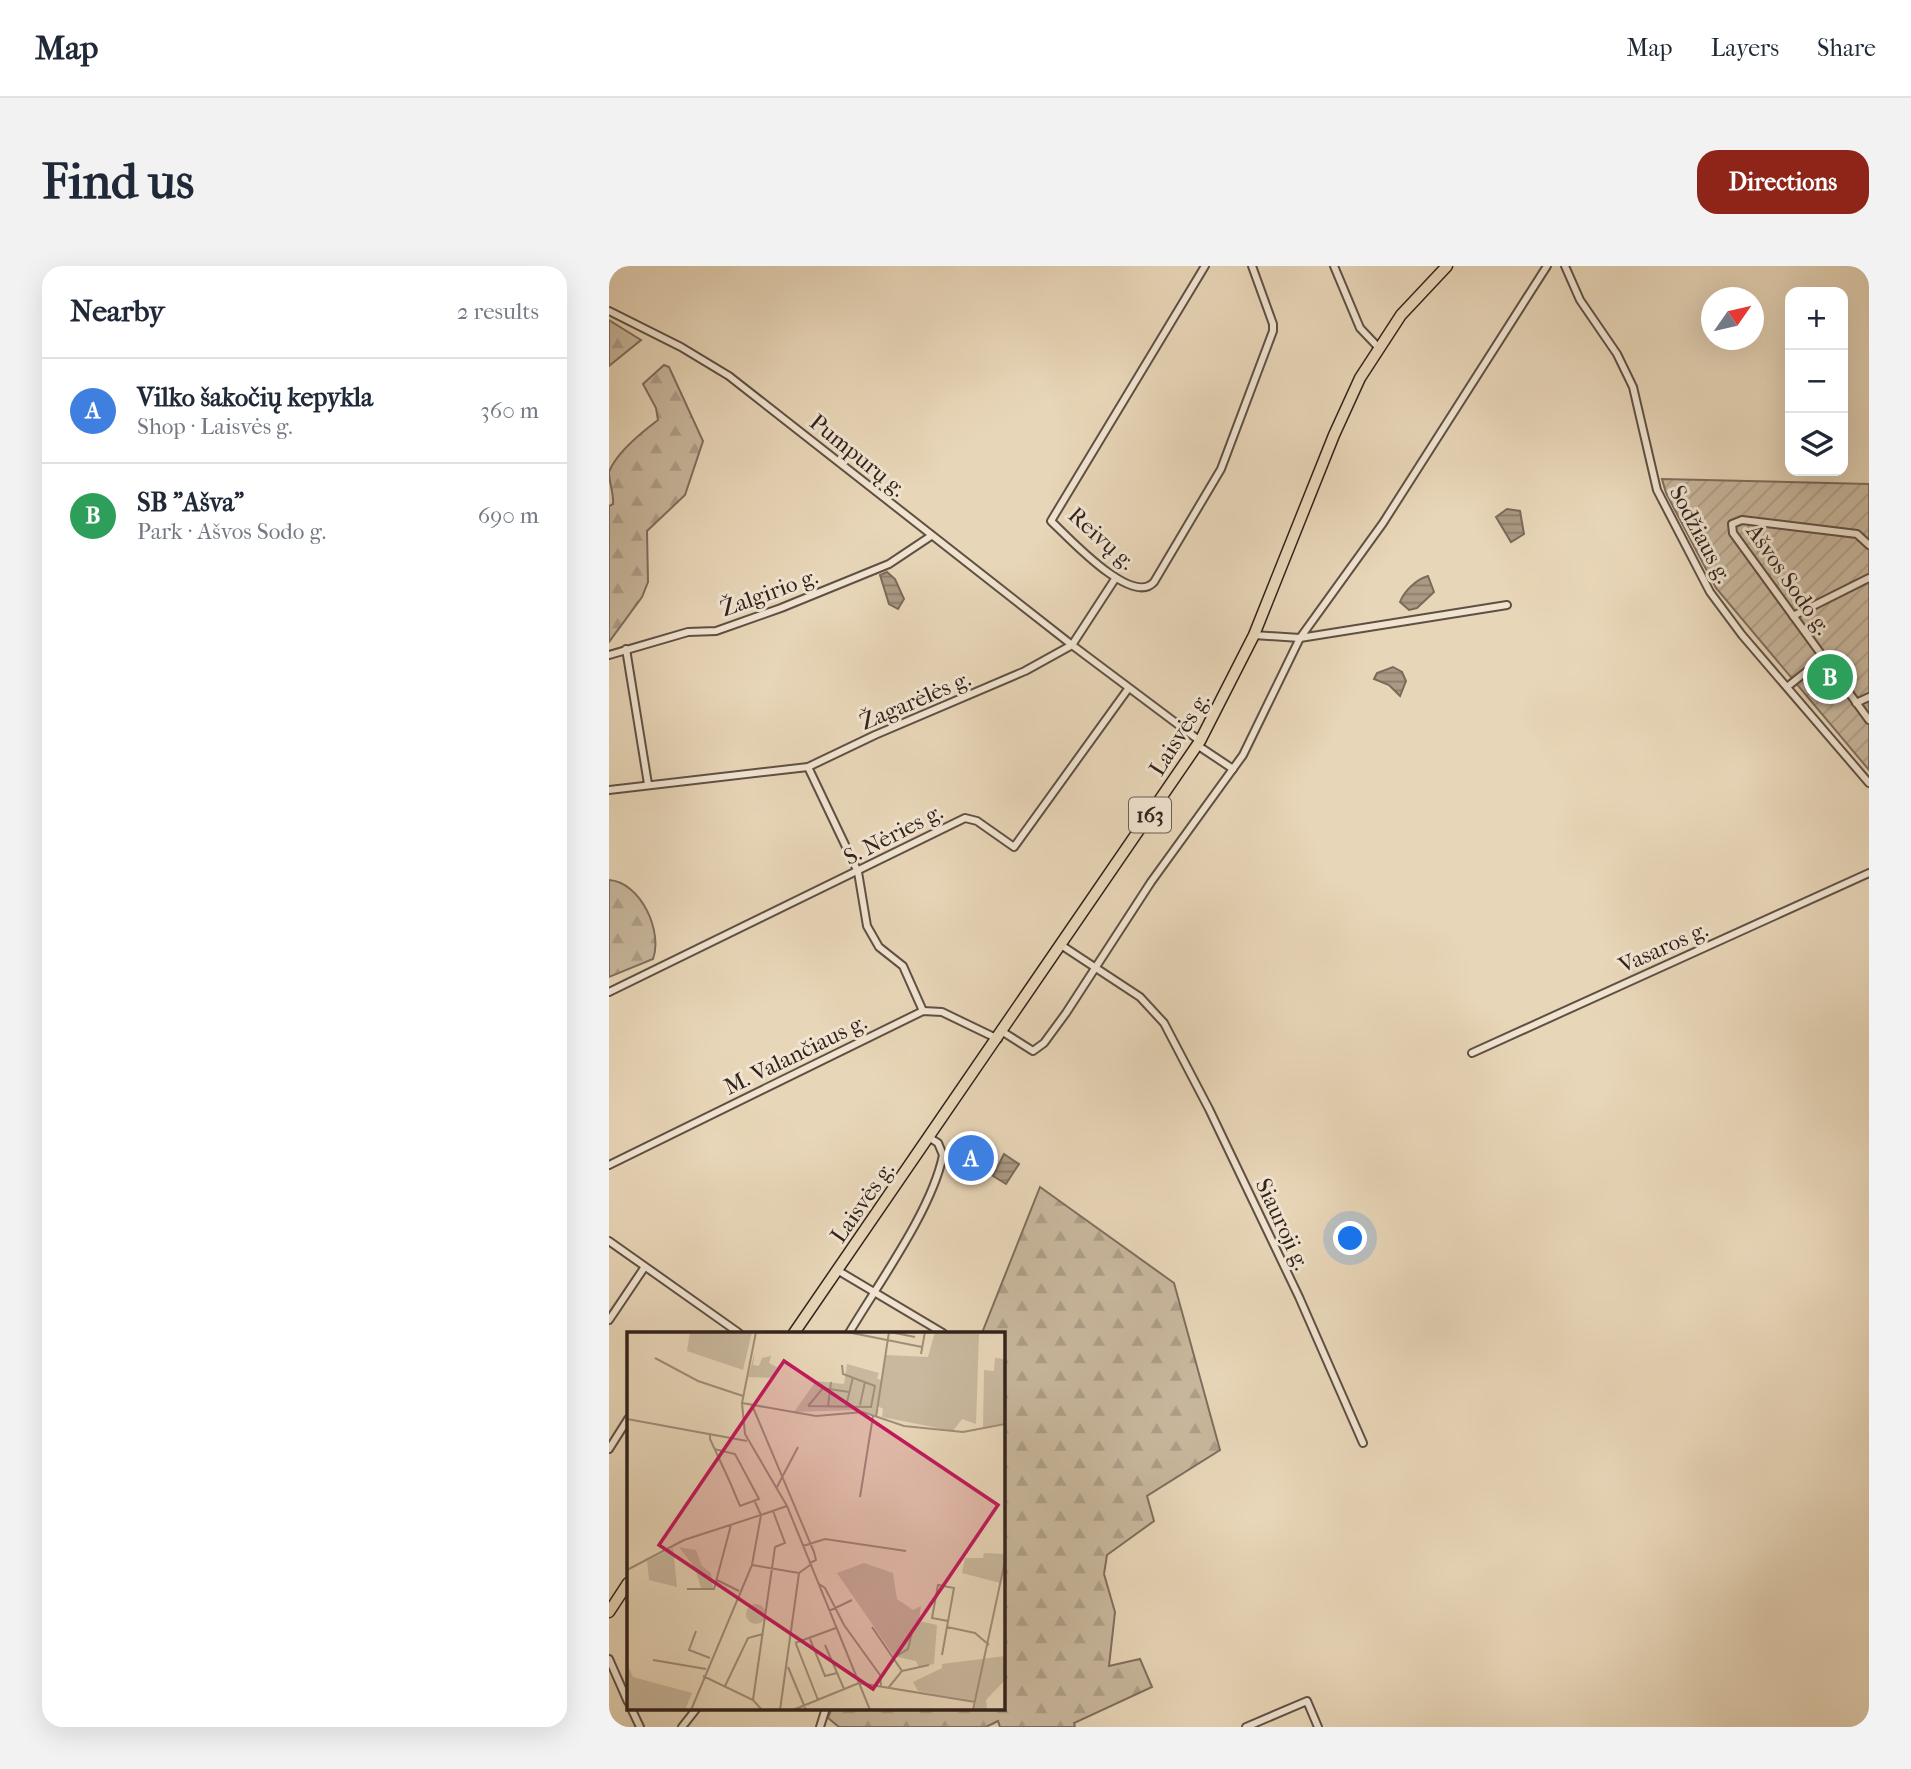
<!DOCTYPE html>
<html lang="en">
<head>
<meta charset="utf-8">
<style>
	body { margin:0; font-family:"IM FELL French Canon",serif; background:#f2f2f3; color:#1f2937 }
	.controls { position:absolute; right:21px; top:21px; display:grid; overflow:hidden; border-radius:14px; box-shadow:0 7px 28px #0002 }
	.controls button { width:63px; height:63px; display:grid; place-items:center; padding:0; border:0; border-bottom:2px solid #e0e1e3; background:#fff; color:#1f2937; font:35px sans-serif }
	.compass { position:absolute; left:1092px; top:21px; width:63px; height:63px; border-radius:50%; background:#fff; box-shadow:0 7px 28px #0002; rotate:56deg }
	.you { position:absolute; left:742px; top:973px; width:24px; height:24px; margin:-18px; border:5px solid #fff; border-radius:50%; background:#1a73e8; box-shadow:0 0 0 10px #1a73e833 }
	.badge { display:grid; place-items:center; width:46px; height:46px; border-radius:50%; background:#8f2418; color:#fff; font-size:23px; font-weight:700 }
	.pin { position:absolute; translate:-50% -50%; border:4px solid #fff; box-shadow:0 2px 7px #0006 }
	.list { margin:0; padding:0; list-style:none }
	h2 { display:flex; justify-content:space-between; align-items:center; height:91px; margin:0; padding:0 28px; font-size:30px }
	h2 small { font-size:23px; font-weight:400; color:#747a83 }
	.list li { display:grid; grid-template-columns:46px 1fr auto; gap:21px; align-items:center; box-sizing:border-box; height:105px; padding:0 28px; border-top:2px solid #e0e1e3 }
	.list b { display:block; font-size:26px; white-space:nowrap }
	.list p { margin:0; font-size:23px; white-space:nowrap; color:#747a83 }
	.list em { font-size:23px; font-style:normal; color:#747a83 }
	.icon { flex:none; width:38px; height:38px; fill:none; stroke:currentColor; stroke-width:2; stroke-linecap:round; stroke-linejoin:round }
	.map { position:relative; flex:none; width:1260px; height:1461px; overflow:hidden; border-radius:21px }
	header { display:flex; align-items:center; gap:42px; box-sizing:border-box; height:98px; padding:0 35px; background:#fff; border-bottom:2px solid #e0e1e3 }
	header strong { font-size:33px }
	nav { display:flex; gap:38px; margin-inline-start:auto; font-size:24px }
	.intro { display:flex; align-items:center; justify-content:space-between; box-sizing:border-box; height:168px; padding:0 42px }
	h1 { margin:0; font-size:49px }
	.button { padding:18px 32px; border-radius:21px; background:#8f2418; color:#fff; font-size:24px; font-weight:700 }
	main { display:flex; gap:42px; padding:0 42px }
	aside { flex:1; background:#fff; border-radius:21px; box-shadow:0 7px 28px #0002 }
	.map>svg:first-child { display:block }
	.forest { fill:url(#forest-firs); stroke:#7e6e5e; stroke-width:2 }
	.garden { fill:url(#garden-furrows); stroke:#7e6e5e; stroke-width:2 }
	.water { fill:url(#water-rules); stroke:#7a6a5a; stroke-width:2 }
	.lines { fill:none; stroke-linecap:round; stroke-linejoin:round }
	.street-casing { stroke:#605044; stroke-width:10 }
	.primary-casing { stroke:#33231d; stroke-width:13 }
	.street { stroke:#f0e4d1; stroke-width:6 }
	.primary { stroke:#e8d6b8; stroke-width:10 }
	.labels { text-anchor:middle; stroke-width:6; stroke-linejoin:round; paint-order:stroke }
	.shield { fill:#f0e4d1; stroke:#6c5d53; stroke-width:2 }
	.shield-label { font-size:21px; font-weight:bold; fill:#33231d }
	.street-label { font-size:23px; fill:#33231d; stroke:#f0e4d1 }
	.inset-road { fill:none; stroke:#a08e7a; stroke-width:2 }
	.view { fill:#c2185b; fill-opacity:0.15; stroke:#c2185b; stroke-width:3.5 }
	.inset-edge { fill:none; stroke:#33231d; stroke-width:3.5 }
</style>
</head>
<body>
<header>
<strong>Map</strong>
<nav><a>Map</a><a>Layers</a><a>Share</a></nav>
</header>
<div class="intro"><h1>Find us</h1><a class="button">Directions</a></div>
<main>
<aside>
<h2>Nearby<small>2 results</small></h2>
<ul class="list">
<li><span class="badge" style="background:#3f7fe0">A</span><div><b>Vilko šakočių kepykla</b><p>Shop · Laisvės g.</p></div><em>360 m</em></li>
<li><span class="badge" style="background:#2e9e5b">B</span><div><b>SB &quot;Ašva&quot;</b><p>Park · Ašvos Sodo g.</p></div><em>690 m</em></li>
</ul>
</aside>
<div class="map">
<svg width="1260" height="1461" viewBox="0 0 1260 1461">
	<defs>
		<pattern id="forest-firs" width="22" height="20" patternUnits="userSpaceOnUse" patternTransform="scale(1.75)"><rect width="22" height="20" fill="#c9b89e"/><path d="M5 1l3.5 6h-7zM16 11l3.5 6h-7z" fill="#ad9e88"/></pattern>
		<pattern id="garden-furrows" width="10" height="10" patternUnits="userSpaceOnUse" patternTransform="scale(1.75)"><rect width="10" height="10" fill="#c9b89e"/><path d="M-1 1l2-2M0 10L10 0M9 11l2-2" fill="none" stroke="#ad9e88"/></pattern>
		<pattern id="water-rules" width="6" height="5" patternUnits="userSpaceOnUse" patternTransform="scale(1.75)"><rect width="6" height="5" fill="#aa9983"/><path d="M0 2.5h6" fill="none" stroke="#8b7c6b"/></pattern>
	</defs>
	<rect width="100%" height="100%" fill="#e8d6b8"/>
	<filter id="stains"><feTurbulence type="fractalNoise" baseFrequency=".00286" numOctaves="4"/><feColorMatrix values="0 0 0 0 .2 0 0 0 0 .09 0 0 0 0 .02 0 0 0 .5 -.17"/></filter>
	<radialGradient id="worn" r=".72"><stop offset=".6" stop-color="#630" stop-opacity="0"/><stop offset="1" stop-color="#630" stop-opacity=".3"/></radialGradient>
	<g class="forest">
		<polygon points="0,54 32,74 0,100"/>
		<path d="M55,99L60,101L94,175L76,229L38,265L39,316L33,331L0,376V240L4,238C5,227 0,217 0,206C7,187 33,166 49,154L47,142L34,118Z"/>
		<path d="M0,614C32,616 54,666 44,693L0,711Z"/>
		<polygon points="431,921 565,1017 611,1184 538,1230 545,1255 498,1289 495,1308 506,1346 500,1400 531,1393 543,1421 465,1457 466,1461 391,1461 389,1455 377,1461 230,1461 219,1452 223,1442 394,1442 394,1067 373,1067"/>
	</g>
	<polygon class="garden" points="1053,213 1260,218 1260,504 1107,322 1057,227"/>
	<g class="water">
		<polygon points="898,243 911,245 915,268 902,276 887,251"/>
		<polygon points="278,306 286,313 295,333 289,343 280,338 271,309"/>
		<path d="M819,310L825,326L808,342L800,344L791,336C795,325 808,313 819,310Z"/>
		<polygon points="784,401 793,406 797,415 791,430 780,419 765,413 768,407"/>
		<polygon points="395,888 410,898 397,918 384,910"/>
	</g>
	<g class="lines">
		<g class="street-casing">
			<g id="street">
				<path d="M596,0L442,255C459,271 523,341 545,316L612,203L664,65V58L643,0"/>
				<polyline points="725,0 751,62 769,81"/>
				<polyline points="956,0 971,34 1008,88 1024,121 1048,224 1101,326 1133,369 1260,517"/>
				<polyline points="0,45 72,81 120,110 463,379 506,313"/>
				<polyline points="1260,279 1248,268 1133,254 1123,258 1124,267 1260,454"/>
				<polyline points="1184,350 1260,312"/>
				<polyline points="645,369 691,372 898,339"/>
				<polyline points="17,383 39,518"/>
				<polyline points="0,389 79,366 107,365 172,342 280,298 322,270"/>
				<polyline points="1178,421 1213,393"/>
				<polyline points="1247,437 1260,431"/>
				<polyline points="588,479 624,503"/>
				<polyline points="199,501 249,606 258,660 270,681 294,700 314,745"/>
				<polyline points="0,524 199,501 266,469 416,405 463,379 591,475"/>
				<polyline points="452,679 531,731 555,757 600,843 690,1031 754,1177"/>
				<polyline points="0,726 356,552 368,555 405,581 519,423"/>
				<polyline points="394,766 424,785 435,777 457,747 542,616 634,489 691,372 774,257 938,0"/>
				<polyline points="863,787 1260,607"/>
				<polyline points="0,899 314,745 333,746 389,773"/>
				<polyline points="0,975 130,1067"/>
				<polyline points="228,1004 334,1067"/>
				<polyline points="0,1054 35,1002"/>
				<path d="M240,1067C269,1018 323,944 334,889L329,877L321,872"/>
				<polyline points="0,1183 19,1153"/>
				<polyline points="0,1393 19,1436"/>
				<polyline points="22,1442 31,1461"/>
				<polyline points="73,1461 88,1442"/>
				<polyline points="211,1461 217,1442"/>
				<polyline points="637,1461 698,1435 709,1461"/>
			</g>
		</g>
		<g class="primary-casing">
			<g id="primary">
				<polyline points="185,1067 591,475 645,369 725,169 751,112 792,49 838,0"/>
				<polyline points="0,1346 19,1317"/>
			</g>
		</g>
		<use href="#street" class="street"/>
		<use href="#primary" class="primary"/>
	</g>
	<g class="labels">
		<rect class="shield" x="520" y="531.5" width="42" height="35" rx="5"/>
		<g class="shield-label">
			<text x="541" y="556">163</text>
		</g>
		<g class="street-label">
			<text transform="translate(249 189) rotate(39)" y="8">Pumpurų g.</text>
			<text transform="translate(1092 268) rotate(62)" y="8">Sodžiaus g.</text>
			<text transform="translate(493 272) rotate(42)" y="8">Reivų g.</text>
			<text transform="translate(1180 313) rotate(55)" y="8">Ašvos Sodo g.</text>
			<text transform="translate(160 326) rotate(-20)" y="8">Žalgirio g.</text>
			<text transform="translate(306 434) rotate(-23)" y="8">Žagarėlės g.</text>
			<text transform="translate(570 468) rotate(-58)" y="8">Laisvės g.</text>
			<text transform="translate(284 568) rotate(-27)" y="8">S. Nėries g.</text>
			<text transform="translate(1054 681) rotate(-24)" y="8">Vasaros g.</text>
			<text transform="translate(186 788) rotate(-26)" y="8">M. Valančiaus g.</text>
			<text transform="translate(253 936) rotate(-55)" y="8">Laisvės g.</text>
			<text transform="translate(674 958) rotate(65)" y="8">Siauroji g.</text>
		</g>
	</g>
	<g transform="translate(18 1066)">
		<rect width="378" height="378" fill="#e8d6b8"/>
		<path d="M63,0H125L116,38L60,19ZM308,0L352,2L349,92L335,87L326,99L255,85L256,77L251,74L259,23L301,25ZM128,20L126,33L132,34L135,26L144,24L142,31L150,35L148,46L121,45ZM368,26L378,27V91L356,96L357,38L367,39ZM52,215L69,218L75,234L84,241L86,256H74L68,236ZM46,216L50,255L22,248L20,229ZM357,221L378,222L373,251L335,241L338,226H356ZM237,231L266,241L270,267L286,278L294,274L292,289L310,293L307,332L292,335L289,329L267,324L210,241ZM119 282a10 10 0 1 1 20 0a10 10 0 1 1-20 0ZM378,324V348L359,368L360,378H347L349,370L291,359L286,350L315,336V332ZM0,332L6,345L65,361L58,378H0Z" fill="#c9b89e"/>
		<path d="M220,32L252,41L250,46L255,49L249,83L230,78L167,80L189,49L217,52Z" fill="#c9b89e"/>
		<path class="inset-road" d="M129,0L115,71L118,102L160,174L243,378M220,0L295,15M263,0L288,5M294,22L298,0M28,26L71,49L116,64M115,71L189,84L236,80L277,94L336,100L378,92M125,73L187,220L189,228L183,231M233,73L238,50M181,74L244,75L248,54L216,42L215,33M181,74L196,56L222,60M201,74L204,50M219,74L226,45M249,85L262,0M0,87L120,109M83,103V107L102,148L113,174L132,167L108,122L87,117M150,155L171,115M233,165L246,84M176,214L198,207L279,219M125,233L172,241M0,238L57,208L134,183L128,170M90,248L112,259M192,252L198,256L217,293L253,343L254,354M60,257H87L104,193M202,279L225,268M321,289L305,286L311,253L327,256L320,295L348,301L362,313M245,295L275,339L262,355M69,299L62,318L83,326M183,307L198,344L210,341M168,311L209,296M169,312L191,368M198,313L217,357M315,323L320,295M266,326L281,317L285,300M26,328L79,337M161,335L179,378M275,339L302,333M76,344L126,368L135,378M232,351L348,370M98,354L121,306L136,302M126,368L148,215L158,211L146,179M64,378L125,233L134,183L160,174M153,378L172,241L183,233M166,378L232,351M346,378L378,229"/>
		<path class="view" d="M157,29L371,173L246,357L32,213Z"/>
		<rect width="378" height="378" class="inset-edge"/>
	</g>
	<rect width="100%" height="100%" filter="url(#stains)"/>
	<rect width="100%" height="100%" fill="url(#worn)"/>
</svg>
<div class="controls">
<button>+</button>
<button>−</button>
<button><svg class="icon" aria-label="layers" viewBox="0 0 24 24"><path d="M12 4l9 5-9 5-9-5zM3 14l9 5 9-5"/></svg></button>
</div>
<svg class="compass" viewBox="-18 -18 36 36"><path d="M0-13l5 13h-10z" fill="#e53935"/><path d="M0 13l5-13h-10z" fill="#747a83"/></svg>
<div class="you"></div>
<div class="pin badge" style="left:362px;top:892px;background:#3f7fe0">A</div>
<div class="pin badge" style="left:1221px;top:411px;background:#2e9e5b">B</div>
</div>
</main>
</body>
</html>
